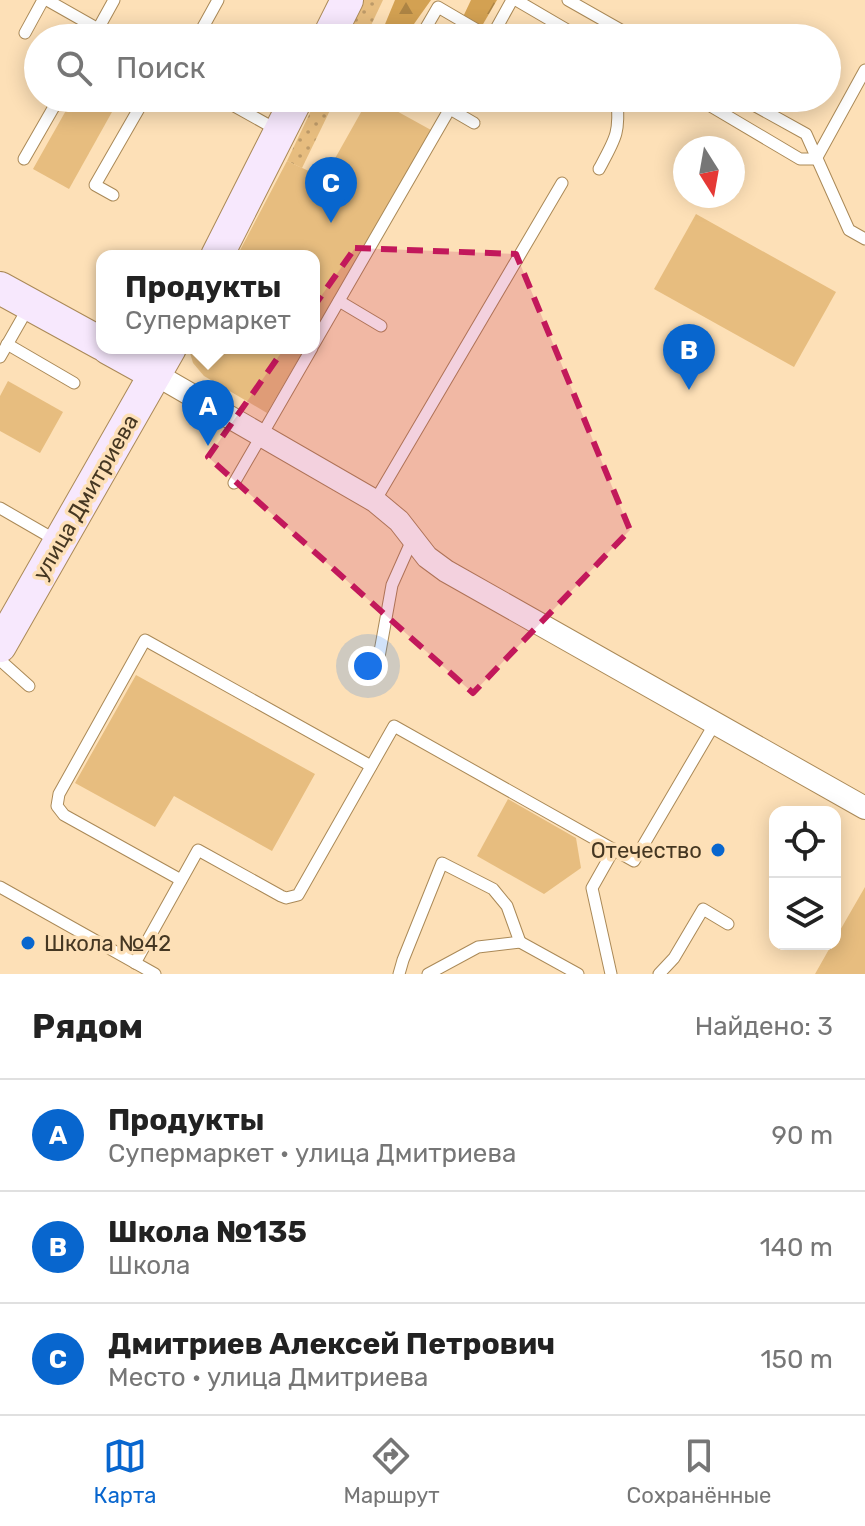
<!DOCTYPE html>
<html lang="ru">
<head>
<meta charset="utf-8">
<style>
	body { margin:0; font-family:Rubik,sans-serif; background:#f6f6f6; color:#222 }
	.controls { position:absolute; right:24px; bottom:24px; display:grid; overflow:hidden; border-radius:16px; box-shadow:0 4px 20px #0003 }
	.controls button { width:72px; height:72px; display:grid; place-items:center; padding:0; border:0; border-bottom:2px solid #e0e0e0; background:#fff; color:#222; font:40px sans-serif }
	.compass { position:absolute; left:673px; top:136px; width:72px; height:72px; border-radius:50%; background:#fff; box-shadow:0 4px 20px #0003; rotate:169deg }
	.you { position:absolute; left:368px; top:666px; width:28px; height:28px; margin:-20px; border:6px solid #fff; border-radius:50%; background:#1a73e8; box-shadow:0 0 0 12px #1a73e833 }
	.badge { display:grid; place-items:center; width:52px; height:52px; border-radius:50%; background:#0866ce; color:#fff; font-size:26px; font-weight:700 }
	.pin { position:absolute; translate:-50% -66px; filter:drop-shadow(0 2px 4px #0008) }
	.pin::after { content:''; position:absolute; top:42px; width:28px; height:24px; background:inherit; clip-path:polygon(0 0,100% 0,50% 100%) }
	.popup { position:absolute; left:96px; top:250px; width:224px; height:104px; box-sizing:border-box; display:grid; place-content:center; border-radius:16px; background:#fff; filter:drop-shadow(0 2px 6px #0005); font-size:26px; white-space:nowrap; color:#767676 }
	.popup b { font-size:30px; color:#222 }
	.popup::after { content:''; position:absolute; left:50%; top:100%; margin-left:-16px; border:16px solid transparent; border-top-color:#fff }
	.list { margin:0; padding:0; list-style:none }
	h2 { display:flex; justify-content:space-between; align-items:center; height:104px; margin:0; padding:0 32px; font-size:34px }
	h2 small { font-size:26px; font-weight:400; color:#767676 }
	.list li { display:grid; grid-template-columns:52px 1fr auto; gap:24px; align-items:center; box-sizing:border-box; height:112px; padding:0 32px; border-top:2px solid #e0e0e0 }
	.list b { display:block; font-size:30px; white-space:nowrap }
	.list p { margin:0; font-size:26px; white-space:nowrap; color:#767676 }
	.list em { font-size:26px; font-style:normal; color:#767676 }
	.icon { flex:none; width:44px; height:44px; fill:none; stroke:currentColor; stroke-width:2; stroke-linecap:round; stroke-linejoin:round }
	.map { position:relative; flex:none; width:865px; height:974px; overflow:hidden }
	.search { position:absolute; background:#fff; box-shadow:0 4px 20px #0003; left:24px; right:24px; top:24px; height:88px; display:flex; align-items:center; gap:20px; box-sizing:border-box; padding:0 28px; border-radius:44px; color:#767676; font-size:30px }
	.sheet { height:440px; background:#fff }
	nav { display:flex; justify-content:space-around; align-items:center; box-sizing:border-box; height:112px; border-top:2px solid #e0e0e0; background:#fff; font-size:22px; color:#767676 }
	nav a { display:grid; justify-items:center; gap:4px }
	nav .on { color:#0866ce }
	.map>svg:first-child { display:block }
	.grass { fill:url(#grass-dots) }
	.forest { fill:url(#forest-firs) }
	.green { fill:#e7bd7f }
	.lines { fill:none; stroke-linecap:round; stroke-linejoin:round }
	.lane-casing { stroke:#aa8957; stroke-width:13 }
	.street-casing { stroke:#aa8957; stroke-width:24 }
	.secondary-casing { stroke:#aa8957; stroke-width:34 }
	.lane { stroke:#fff; stroke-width:11 }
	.street { stroke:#fff; stroke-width:22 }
	.secondary { stroke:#f7e8fd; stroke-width:32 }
	.marked { fill:#c2185b; fill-opacity:0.2; stroke:#c2185b; stroke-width:6; stroke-dasharray:16 10; stroke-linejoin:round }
	.poi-dot { fill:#0866ce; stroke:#fde0b7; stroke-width:3 }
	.labels { text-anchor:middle; stroke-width:7; stroke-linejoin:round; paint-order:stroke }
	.street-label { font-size:22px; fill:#453722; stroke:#fde0b7 }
	.poi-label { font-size:22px; fill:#453722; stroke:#fde0b7; text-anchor:end }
</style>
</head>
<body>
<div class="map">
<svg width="865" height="974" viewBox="0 0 865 974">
	<defs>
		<pattern id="grass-dots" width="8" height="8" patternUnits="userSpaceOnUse" patternTransform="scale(2)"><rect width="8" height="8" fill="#e7bd7f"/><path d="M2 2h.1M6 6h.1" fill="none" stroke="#bd9a68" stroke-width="1.8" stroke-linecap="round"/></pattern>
		<pattern id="forest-firs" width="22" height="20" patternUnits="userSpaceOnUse" patternTransform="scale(2)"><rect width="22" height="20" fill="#d3a152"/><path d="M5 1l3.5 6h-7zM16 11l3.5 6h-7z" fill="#ad8444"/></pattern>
	</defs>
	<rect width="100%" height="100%" fill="#fde0b7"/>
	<g class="grass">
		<polygon points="364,0 383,0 365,38 346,38"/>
		<polygon points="317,98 336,98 302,168 287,161"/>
	</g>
	<g class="forest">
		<polygon points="395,0 431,0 404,38 386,38 383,29"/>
		<polygon points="471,0 497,0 475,38 453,38"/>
	</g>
	<g class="green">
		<polygon points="73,98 108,98 117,103 69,189 33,169"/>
		<polygon points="369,98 373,98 431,130 314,332 314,256 237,256 287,161 324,178"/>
		<polygon points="696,214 836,292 794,367 654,289"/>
		<polygon points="191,348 305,348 267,413 204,376 193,363 190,353"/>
		<polygon points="8,381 63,412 40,453 0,431 0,396"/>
		<polygon points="136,675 315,774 272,851 174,796 155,827 75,783"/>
		<polygon points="508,799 576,838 581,868 544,894 477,856"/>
		<polygon points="865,887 865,974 815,974 832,944 835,944 835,939"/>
	</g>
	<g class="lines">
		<g class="lane-casing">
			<g id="lane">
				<polyline points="47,0 114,38"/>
				<polyline points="516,0 581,38"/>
				<polyline points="568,0 635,38"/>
				<polyline points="25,33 43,0"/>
				<polyline points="93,38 114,0"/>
				<polyline points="197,38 218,0"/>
				<polyline points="420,38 438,7 491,38"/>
				<polyline points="491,38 512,0"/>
				<polyline points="220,98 279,131"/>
				<polyline points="697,98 800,159 816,159 865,70"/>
				<polyline points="741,98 806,134 849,230 865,239"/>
				<polyline points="450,109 474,123"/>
				<polyline points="24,159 59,98"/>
				<path d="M599,169C616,138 620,133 617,98"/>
				<polyline points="113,195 95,185 145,98"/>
				<polyline points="339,301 381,326"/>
				<polyline points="7,344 74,383"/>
				<polyline points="314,344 456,98"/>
				<polyline points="0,357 28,308"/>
				<polyline points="234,483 312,348"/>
				<polyline points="375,501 562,183"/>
				<polyline points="0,508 59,542"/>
				<polyline points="379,657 392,585 412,540"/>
				<polyline points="0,660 29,686"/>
				<polyline points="181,880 64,815 57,806 59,794 145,640 371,766"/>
				<polyline points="0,887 155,974"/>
				<polyline points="135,963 198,850 281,896 286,898 298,895 394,726 634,861 715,723"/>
				<polyline points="399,974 403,960 442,863 493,889 507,906 520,942"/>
				<polyline points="428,974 478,947 520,942 578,974"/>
				<polyline points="611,974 592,888 614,849"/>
				<polyline points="659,974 674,958 703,909 728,924"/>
			</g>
		</g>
		<g class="street-casing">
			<polyline id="street" points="155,374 375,501 399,521 427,557 446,571 865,808"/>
		</g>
		<g class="secondary-casing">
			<g id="secondary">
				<polyline points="328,38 347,0"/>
				<polyline points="217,256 297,98"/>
				<polyline points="0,288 102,344"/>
				<polyline points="108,348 155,374"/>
				<polyline points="0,646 170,348"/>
			</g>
		</g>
		<use href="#lane" class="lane"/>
		<use href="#street" class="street"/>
		<use href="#secondary" class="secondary"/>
	</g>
	<path class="marked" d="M355,248L516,254L630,530L473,693L208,457Z"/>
	<g class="poi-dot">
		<circle cx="718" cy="850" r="8"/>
		<circle cx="28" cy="943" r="8"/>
	</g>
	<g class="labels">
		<g class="street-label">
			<text transform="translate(85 497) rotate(-60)" y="8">улица Дмитриева</text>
		</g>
		<g class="poi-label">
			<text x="702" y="858">Отечество</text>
			<text x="44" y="951" text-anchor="start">Школа №42</text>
		</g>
	</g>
</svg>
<div class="controls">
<button><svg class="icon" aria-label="locate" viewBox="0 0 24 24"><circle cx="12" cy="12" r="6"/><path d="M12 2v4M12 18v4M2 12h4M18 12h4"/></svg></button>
<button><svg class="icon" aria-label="layers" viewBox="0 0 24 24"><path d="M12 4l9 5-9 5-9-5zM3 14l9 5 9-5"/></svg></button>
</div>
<svg class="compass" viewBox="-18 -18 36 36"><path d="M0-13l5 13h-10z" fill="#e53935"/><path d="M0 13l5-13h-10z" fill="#767676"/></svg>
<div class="you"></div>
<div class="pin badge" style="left:208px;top:446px">A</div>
<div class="popup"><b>Продукты</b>Супермаркет</div>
<div class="pin badge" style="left:689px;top:390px">B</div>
<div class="pin badge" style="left:331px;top:223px">C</div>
<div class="search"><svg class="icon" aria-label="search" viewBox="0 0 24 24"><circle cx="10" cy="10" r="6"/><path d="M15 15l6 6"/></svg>Поиск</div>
</div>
<section class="sheet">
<h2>Рядом<small>Найдено: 3</small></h2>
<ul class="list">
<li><span class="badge">A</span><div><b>Продукты</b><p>Супермаркет · улица Дмитриева</p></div><em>90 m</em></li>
<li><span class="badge">B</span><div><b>Школа №135</b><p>Школа</p></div><em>140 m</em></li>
<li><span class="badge">C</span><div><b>Дмитриев Алексей Петрович</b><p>Место · улица Дмитриева</p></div><em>150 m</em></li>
</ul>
</section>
<nav>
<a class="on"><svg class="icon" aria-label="map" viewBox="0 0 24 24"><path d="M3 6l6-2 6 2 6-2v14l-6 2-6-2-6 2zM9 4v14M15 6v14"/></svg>Карта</a>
<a><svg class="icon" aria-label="directions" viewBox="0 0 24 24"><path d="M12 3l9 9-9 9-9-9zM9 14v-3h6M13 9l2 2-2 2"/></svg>Маршрут</a>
<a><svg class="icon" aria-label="saved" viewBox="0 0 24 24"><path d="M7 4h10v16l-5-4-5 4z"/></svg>Сохранённые</a>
</nav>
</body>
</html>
